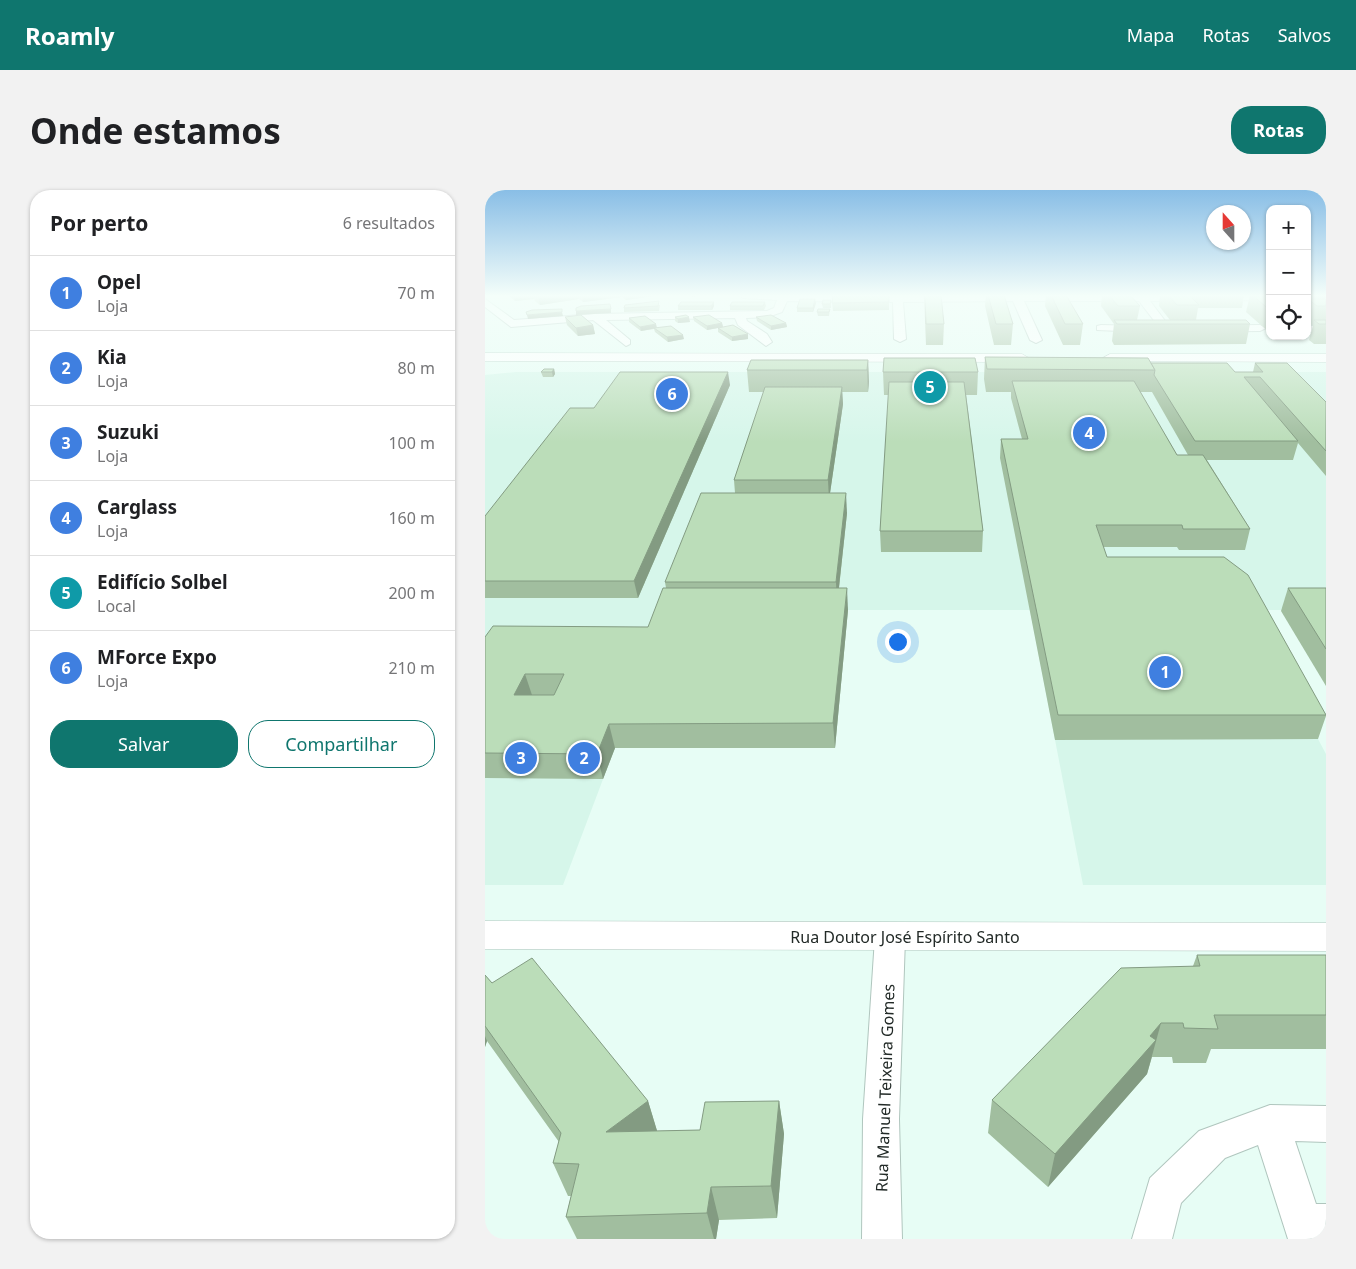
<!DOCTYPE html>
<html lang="pt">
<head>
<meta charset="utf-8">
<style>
	body { margin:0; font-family:"Noto Sans",sans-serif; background:#f2f2f2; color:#202124 }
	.controls { position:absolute; right:15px; top:15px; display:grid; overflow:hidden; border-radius:10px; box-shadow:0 1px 4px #0004 }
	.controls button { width:45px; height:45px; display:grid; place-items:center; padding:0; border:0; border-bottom:1px solid #e0e0e0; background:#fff; color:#202124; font:25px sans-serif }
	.compass { position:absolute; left:721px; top:15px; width:45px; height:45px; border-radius:50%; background:#fff; box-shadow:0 1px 4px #0004; rotate:339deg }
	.you { position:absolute; left:412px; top:451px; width:18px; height:18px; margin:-12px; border:4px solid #fff; border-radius:50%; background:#1a73e8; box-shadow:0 0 0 8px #1a73e833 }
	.badge { display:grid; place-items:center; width:32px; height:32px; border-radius:50%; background:#0f766e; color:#fff; font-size:16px; font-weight:700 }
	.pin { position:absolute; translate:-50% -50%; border:2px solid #fff; box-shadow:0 1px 5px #0006 }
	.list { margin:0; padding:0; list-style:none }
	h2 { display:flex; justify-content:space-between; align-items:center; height:65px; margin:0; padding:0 20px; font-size:21px }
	h2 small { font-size:16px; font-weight:400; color:#757577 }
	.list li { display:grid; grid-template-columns:32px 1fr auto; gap:15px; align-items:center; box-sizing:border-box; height:75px; padding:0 20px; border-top:1px solid #e0e0e0 }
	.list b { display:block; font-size:19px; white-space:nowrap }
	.list p { margin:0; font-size:16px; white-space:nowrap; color:#757577 }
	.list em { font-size:16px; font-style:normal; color:#757577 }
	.actions { display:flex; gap:10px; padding:15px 20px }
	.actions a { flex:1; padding:11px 0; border:1px solid #0f766e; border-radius:20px; text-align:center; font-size:18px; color:#0f766e }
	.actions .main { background:#0f766e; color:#fff }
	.icon { flex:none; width:28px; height:28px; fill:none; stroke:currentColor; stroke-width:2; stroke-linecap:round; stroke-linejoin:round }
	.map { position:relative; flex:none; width:841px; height:1049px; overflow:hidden; border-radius:20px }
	header { display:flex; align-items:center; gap:30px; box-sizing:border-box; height:70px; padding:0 25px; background:#0f766e; color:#fff }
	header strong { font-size:24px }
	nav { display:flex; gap:28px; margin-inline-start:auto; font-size:18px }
	.intro { display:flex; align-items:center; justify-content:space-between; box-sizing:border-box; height:120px; padding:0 30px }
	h1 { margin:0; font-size:35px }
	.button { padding:12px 22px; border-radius:20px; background:#0f766e; color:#fff; font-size:18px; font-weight:700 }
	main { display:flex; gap:30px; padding:0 30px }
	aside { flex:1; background:#fff; border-radius:20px; box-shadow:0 1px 4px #0004 }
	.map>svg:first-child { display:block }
	.built { fill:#d6f6ea }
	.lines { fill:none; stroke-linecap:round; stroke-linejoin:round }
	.street-casing { stroke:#b0c6be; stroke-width:2 }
	.secondary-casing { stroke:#b0c6be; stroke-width:1 }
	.primary-casing { stroke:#b0c6be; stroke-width:1 }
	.street { fill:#fff; fill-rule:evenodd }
	.secondary { fill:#fff; fill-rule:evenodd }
	.primary { fill:#fff; fill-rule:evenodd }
	.wall { fill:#a1be9f; fill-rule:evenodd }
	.shaded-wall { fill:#839b82 }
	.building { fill:#bbddb9; stroke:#839b82; fill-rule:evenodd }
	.labels { text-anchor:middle; stroke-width:4.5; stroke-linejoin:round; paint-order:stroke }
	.near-street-label { font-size:16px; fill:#222a27; stroke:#fff }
</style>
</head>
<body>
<header>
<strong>Roamly</strong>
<nav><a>Mapa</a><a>Rotas</a><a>Salvos</a></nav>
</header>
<div class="intro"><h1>Onde estamos</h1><a class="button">Rotas</a></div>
<main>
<aside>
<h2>Por perto<small>6 resultados</small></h2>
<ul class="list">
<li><span class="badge" style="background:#3f7fe0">1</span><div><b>Opel</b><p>Loja</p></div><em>70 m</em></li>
<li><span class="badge" style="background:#3f7fe0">2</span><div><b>Kia</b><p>Loja</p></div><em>80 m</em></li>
<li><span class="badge" style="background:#3f7fe0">3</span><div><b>Suzuki</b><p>Loja</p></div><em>100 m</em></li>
<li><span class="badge" style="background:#3f7fe0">4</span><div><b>Carglass</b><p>Loja</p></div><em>160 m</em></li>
<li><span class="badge" style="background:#0f9aa8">5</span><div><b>Edifício Solbel</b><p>Local</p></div><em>200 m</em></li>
<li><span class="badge" style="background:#3f7fe0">6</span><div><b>MForce Expo</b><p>Loja</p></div><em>210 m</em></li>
</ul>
<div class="actions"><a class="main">Salvar</a><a>Compartilhar</a></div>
</aside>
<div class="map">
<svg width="841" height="1049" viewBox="0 0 841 1049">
	<rect width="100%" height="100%" fill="#e7fdf5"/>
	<polygon class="built" points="31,182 841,182 841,420 764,420 841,564 841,695 598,695 545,420 182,420 78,695 0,695 0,185"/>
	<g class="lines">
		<g class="street-casing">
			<g id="street">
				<polygon points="253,105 785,105 785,110 665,111 684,136 775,135 781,138 775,141 681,142 677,141 654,111 539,111 557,150 551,153 545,150 528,111 418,112 421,149 415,152 409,149 408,112 302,111 297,122 283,127 261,128 262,131 282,144 287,152 281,156 253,135 250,128 121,130 145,150 145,154 141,156 108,130 26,137 0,117 0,109 29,130 110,124 282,121 289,118 292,110 258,108"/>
				<polygon points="616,135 659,136 665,139 659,142 612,140 612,136"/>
				<rect x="822" y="136" width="19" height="6"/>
				<polygon points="405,736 416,739 420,748 414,929 417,1049 377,1049 378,929 390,748 394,739"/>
				<polygon points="785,915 841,916 841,952 810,951 831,1014 841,1014 841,1049 803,1049 773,955 740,968 696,1013 687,1049 647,1049 665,988 714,941"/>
			</g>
		</g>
		<g class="secondary-casing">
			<polygon id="secondary" points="0,731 841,733 841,761 0,759"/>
		</g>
		<g class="primary-casing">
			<g id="primary">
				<polygon points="0,163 537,164 544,168 537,172 0,171"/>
				<polygon points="625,164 841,164 841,172 620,171 618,168"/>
			</g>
		</g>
		<use href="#street" class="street"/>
		<use href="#secondary" class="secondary"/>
		<use href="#primary" class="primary"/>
	</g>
	<g class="wall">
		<polygon points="23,105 48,105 49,109 30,111"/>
		<polygon points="48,105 175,105 141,110 137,107 98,112 94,109 55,115 50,111"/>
		<polygon points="404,105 404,120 348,121 347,113"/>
		<polygon points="439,105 459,134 458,155 441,155"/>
		<polygon points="501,105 519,105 528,134 526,155 509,155 500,116"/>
		<polygon points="561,105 581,105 598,134 595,155 578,155 560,116"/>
		<polygon points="617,105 645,105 655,116 652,130 685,130 674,116 675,105 759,105 757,118 713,118 711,130 765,134 761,154 629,155 627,151 629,134 616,116"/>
		<polygon points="765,105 785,105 785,143 761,122"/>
		<polygon points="822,105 841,105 841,154 829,154 824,150 828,136 822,132"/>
		<polygon points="346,110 346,118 338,118 337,114"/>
		<polygon points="280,112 281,116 279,120 245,120 245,116"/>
		<polygon points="331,113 328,122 312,122 312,118"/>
		<polygon points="175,115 174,121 139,122 139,118"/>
		<polygon points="193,116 229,116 227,120 193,120"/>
		<polygon points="345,119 344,126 333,126 332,122"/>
		<polygon points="80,127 108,135 110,144 93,146 82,135"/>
		<polygon points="190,127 205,132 193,133 190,131"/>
		<polygon points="208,127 237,133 238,137 263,149 247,151 233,142 233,138 222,140 209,131"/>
		<polygon points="271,127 301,133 302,137 286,140 272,131"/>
		<polygon points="144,128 172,138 199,149 183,152 170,142 169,139 156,141 144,132"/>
		<path d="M500,167L666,173L750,182H768L770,173L841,212V286L813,253L808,270H722L765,339L760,360H694L692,357H618L622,367L841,524V526L833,549L570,550L515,268L516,249H537L526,208V202H501L499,189ZM655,202H667L703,265H692Z"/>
		<polygon points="383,170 384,192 383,202 357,202 358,214 345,303 362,323 354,398 363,420 350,558 130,558 118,589 0,588 0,447 163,437 181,398 180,392 250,303 249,290 279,202 264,202 262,180"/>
		<polygon points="69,179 70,184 68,187 58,187 56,182"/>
		<polygon points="398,182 493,182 492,205 481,205 498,341 497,362 396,362 395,341 404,205 399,205"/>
		<polygon points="245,195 153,408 0,408 0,326 109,218"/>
		<polygon points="803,398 841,398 841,496 796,421"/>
		<polygon points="712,765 841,765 841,859 726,859 721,873 688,873 687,867 667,867 662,884 563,997 503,943 507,910 708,776"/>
		<polygon points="0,785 7,793 163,911 172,941 215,940 294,911 299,944 292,1028 234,1030 231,1049 92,1049 81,1027 86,1006 83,1006 68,973 74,952 2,851 0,857"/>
	</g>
	<g class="shaded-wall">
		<polygon points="28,105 48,105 49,109 30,111"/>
		<polygon points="69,105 93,105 94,109 55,115 53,107"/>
		<polygon points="97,105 136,105 137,107 98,112"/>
		<polygon points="140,105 175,105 141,110"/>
		<polygon points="206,105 220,105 206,107"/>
		<polygon points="330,109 331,113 328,122 328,118"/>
		<polygon points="229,112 229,116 227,120 226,116"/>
		<polygon points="126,119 126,123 91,125 91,121"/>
		<polygon points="77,122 78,126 43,129 42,125"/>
		<polygon points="204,127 205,132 193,133 193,129"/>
		<polygon points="237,133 238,137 222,140 222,136"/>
		<polygon points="301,133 302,137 286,140 286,136"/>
		<polygon points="171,134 172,138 156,141 155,137"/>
		<polygon points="108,135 110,144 93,146 91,138"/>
		<polygon points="263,144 263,149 247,151 247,147"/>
		<polygon points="198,145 199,149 183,152 182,147"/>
		<polygon points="383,170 384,192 383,202 382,180"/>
		<polygon points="69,179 70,184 68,187 67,182"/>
		<polygon points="243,182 245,195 153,408 149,391"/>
		<polygon points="357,197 358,214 344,310 343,290"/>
		<polygon points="361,303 362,323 352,415 351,392"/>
		<polygon points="362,398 363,420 350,558 348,533"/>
		<polygon points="40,484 48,508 29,505"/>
		<polygon points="124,534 130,558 118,589 112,564"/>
		<polygon points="676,833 662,884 563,997 570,964 665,846"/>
		<polygon points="0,846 2,851 0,857"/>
		<polygon points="163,911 173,944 121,942"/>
		<polygon points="294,911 299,944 292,1028 286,996"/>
		<polygon points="226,997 234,1030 231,1049 229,1049 222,1023"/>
	</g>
	<g class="building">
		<polygon points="50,105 69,105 53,107"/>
		<polygon points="348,105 404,105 404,112 347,113"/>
		<polygon points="440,105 456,105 459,134 441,134"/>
		<polygon points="503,105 519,105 528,134 511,134"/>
		<polygon points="566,105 581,105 598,134 580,134"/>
		<polygon points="624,105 645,105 655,116 633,116"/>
		<polygon points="683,105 704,105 714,115 692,115"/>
		<polygon points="767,105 785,105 785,120"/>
		<polygon points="315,109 330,109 328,118 312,118"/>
		<polygon points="823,109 841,109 841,116 832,116"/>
		<polygon points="338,110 346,110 345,114 337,114"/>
		<polygon points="174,111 173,116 139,118 140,115"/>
		<polygon points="196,112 229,112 226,116 193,116"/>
		<polygon points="247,112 280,112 278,116 245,116"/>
		<polygon points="125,114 126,119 91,121 91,118 96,116"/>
		<polygon points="77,119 77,122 42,125 41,122 47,120"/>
		<polygon points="333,119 345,119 344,122 332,122"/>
		<polygon points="96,125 108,135 91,138 80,127"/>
		<polygon points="201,125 204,127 193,129 190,127"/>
		<polygon points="224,125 237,133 222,136 208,127"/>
		<polygon points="286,125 301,133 286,136 271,127"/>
		<polygon points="160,126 171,134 155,137 144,128"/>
		<polygon points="629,130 761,130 765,134 632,134"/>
		<polygon points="829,130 841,130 841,134 834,134"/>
		<polygon points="248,135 263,144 247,147 233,138"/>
		<polygon points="186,136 198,145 182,147 169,138"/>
		<polygon points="500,167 663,168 670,180 502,179"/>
		<polygon points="399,168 490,168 493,182 398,182"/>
		<polygon points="266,170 383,170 382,180 262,180"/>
		<polygon points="666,173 742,173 750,182 778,182 770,173 802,173 841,212 841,261 775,187 759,187 813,251 710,251 669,185 670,180"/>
		<polygon points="59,179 69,179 67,182 56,182"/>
		<polygon points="135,182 243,182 149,391 0,391 0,326 85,218 109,218"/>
		<polygon points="527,191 649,191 692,265 718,265 765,339 698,339 697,335 611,335 622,367 739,367 763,385 841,525 573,525 516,249 543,249"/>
		<polygon points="404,192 479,192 498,341 395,341"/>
		<polygon points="280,197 357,197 343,290 249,290"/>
		<polygon points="216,303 361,303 351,392 180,392"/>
		<path d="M178,398H362L348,533L124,534L112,564L0,563V447L8,436L163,437ZM40,484H79L69,505H29Z"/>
		<polygon points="803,398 841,398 841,459"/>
		<polygon points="712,765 841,765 841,825 729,825 733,839 699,838 698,833 676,833 665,846 671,850 570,964 507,910 636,778 715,776"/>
		<polygon points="47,768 163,911 121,942 215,940 220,912 294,911 286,996 226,997 222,1023 81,1027 94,974 68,973 76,943 0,836 0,785 7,793"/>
	</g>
	<linearGradient id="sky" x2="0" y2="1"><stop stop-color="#89bee6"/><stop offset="0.42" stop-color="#f4fefa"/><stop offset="1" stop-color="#f4fefa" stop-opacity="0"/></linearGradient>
	<rect width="841" height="252" fill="url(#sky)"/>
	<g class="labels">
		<g class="near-street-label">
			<text x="420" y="753">Rua Doutor José Espírito Santo</text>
			<text transform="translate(400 898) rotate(-88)" y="6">Rua Manuel Teixeira Gomes</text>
		</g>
	</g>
</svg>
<div class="controls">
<button>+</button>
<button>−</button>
<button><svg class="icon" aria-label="locate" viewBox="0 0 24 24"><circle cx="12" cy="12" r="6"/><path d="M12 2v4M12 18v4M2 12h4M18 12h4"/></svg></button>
</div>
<svg class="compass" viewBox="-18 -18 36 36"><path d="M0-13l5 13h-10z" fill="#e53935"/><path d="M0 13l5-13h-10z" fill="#757577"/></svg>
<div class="you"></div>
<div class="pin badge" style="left:680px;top:482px;background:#3f7fe0">1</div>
<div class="pin badge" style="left:99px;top:568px;background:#3f7fe0">2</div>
<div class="pin badge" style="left:36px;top:568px;background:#3f7fe0">3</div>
<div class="pin badge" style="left:604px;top:243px;background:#3f7fe0">4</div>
<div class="pin badge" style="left:445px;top:197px;background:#0f9aa8">5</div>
<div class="pin badge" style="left:187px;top:204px;background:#3f7fe0">6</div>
</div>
</main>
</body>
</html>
